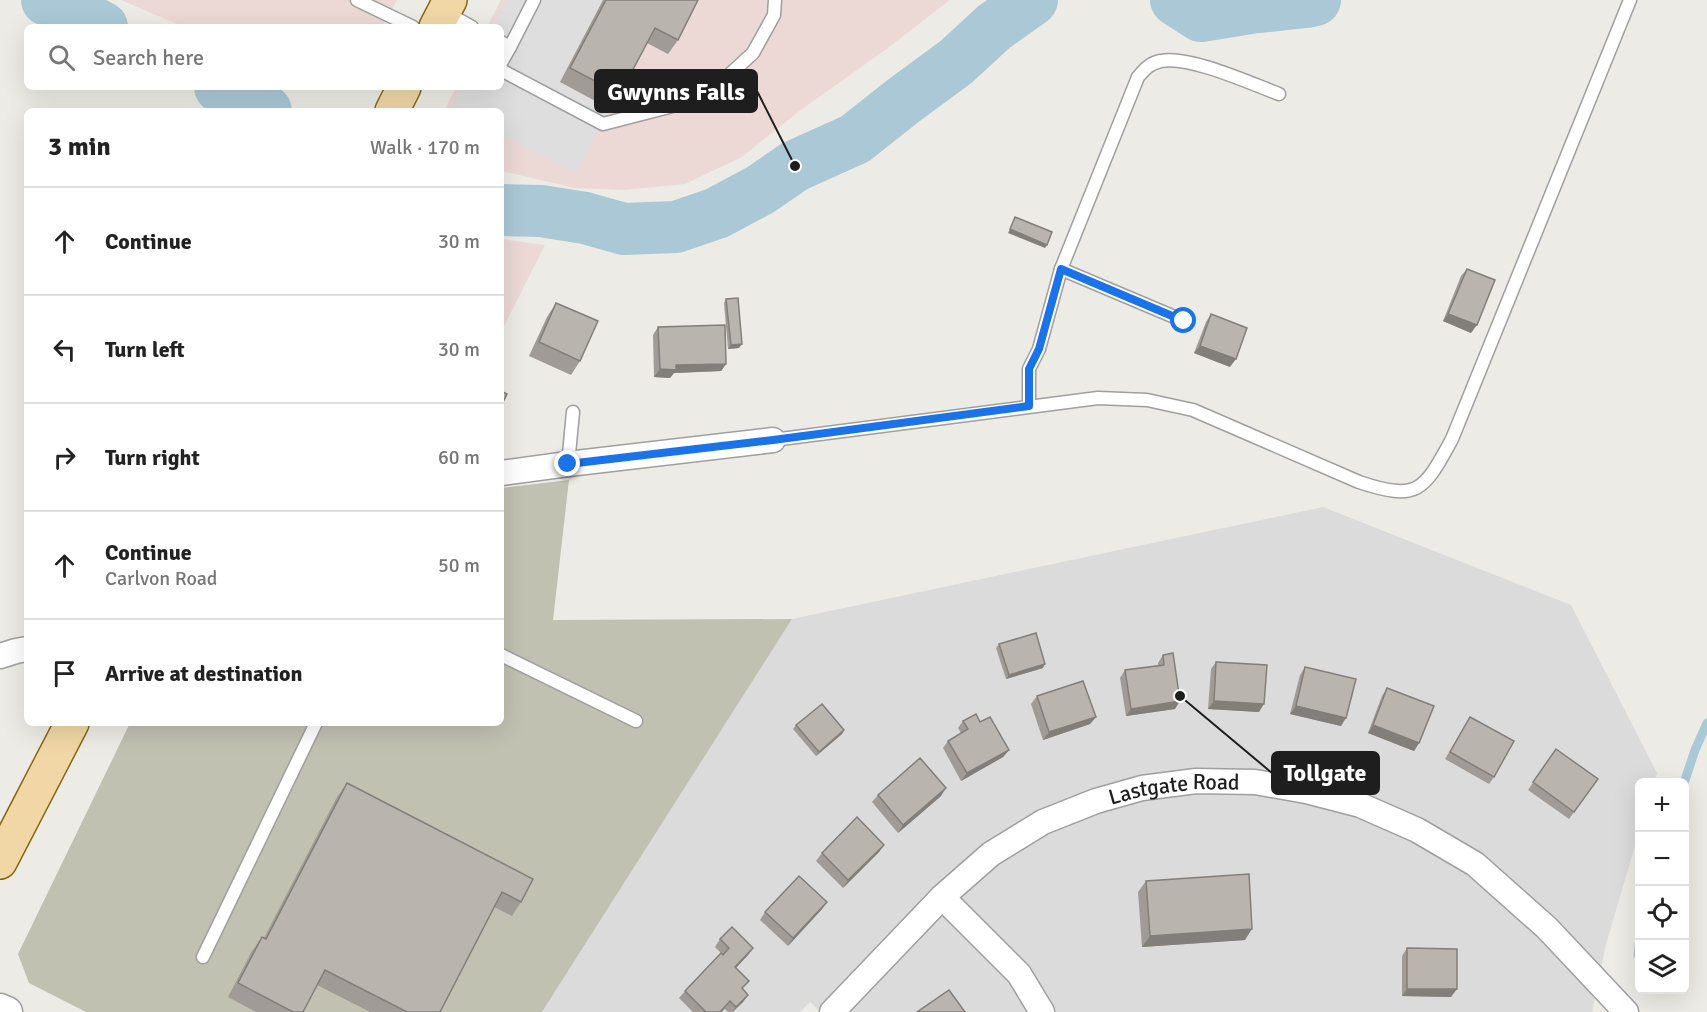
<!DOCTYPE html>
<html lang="en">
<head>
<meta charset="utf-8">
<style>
	body { margin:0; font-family:Signika,sans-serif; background:#f6f6f6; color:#222 }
	.controls { position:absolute; right:18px; bottom:18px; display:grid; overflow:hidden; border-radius:9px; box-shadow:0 6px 24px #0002 }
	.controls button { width:54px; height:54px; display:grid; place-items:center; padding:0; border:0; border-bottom:2px solid #e0e0e0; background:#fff; color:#222; font:30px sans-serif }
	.stop { position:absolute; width:18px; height:18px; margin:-14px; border:4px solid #1a73e8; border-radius:50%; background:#fff }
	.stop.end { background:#1a73e8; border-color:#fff; box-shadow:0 2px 6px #0008 }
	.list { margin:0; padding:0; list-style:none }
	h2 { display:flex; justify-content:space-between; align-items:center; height:78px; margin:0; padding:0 24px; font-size:26px }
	h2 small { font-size:20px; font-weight:400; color:#767676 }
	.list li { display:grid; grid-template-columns:39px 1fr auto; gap:18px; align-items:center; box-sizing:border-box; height:108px; padding:0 24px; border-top:2px solid #e0e0e0 }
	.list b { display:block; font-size:22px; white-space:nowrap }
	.list p { margin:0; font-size:20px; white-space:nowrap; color:#767676 }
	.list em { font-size:20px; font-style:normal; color:#767676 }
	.icon { flex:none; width:33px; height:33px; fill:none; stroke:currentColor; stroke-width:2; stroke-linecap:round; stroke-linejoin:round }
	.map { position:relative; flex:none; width:1707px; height:1012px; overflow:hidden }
	.search { position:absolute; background:#fff; box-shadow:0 6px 24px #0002; left:24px; top:24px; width:480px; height:66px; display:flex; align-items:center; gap:15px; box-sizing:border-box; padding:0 21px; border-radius:9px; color:#767676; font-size:22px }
	.panel { position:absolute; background:#fff; box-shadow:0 6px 24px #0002; left:24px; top:108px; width:480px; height:618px; border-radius:9px }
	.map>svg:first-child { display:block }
	.residential { fill:#dbdbdb }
	.commercial { fill:#ecd9d6 }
	.construction { fill:#c0c1b1 }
	.parking { fill:#dedede }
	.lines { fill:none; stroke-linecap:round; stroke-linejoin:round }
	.stream { stroke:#aac8d6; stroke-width:9 }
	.river { stroke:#aac8d6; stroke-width:52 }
	.service-casing { stroke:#9f9f9f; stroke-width:15 }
	.minor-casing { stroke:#9f9f9f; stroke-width:27 }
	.tertiary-casing { stroke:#9f9f9f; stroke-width:33 }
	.primary-casing { stroke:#866911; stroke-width:36 }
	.service { stroke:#fff; stroke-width:12 }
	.minor { stroke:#fff; stroke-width:24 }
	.tertiary { stroke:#fff; stroke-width:30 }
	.primary { stroke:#f1d7a6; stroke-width:33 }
	.wall { fill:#a09b96 }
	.shaded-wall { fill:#827e7a }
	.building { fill:#bab4ae; stroke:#827e7a; stroke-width:1.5 }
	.route { stroke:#1a73e8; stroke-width:8 }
	.labels { text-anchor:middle; stroke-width:5; stroke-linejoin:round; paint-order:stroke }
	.street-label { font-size:22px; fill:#1e1e1e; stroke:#fff }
	.leader { fill:none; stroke:#1e1e1e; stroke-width:2 }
	.callout-dot { fill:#1e1e1e; stroke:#fff; stroke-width:2 }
	.callout { fill:#1e1e1e; stroke:#1e1e1e; stroke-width:2 }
	.callout-label { font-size:24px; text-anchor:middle; font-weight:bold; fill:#fff }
</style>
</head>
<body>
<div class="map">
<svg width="1707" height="1012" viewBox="0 0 1707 1012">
	<rect width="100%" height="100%" fill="#edebe5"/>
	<polygon class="residential" points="1323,507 1571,605 1657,773 1654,782 1640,782 1639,832 1606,944 1592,1012 821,1012 810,1002 800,1012 542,1012 792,619"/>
	<g class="commercial">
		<polygon points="121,0 397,0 382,27 184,27"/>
		<polygon points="501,0 950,0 885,50 798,112 742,157 685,184 624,190 575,188 501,171 501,111 444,111 456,87 501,87 501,27 487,27"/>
		<polygon points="501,239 545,245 501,332"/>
	</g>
	<polygon class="construction" points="569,480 553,620 792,619 542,1012 86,1012 29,983 18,954 130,723 501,723 501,488"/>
	<polygon class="parking" points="507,0 603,0 560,83 610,109 576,173 501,134 501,111 458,111 451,107 461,87 501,87 501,27 493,27"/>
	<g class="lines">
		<g class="stream">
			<polyline points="1684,783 1695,750 1707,723"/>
			<polyline points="1638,955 1640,937"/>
		</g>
		<g class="river">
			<polyline points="47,0 102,27"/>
			<polyline points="1176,0 1201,16 1250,8 1306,2 1315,0"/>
			<polyline points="220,87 266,111"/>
			<polyline points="501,210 541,211 585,218 624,229 676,227 717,213 760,190 795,166 855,139 903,101 956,62 994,27 1032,0"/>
		</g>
		<g class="service-casing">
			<g id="service">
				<polyline points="357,0 413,27"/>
				<polyline points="445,12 472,27"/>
				<polyline points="501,42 510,47 534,0"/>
				<polyline points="501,63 510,47"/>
				<polyline points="501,70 603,124 669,107 716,87 753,53 774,15 775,0"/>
				<polyline points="1061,269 1184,321"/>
				<path d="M1029,406V369L1039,349L1061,269L1138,77C1145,69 1150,63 1161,61C1188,55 1250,83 1279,94"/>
				<path d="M773,440L1098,398L1147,400L1193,410L1359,482C1419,502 1424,490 1452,439L1630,0"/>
				<polyline points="568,464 573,412"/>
				<polyline points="501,655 636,721"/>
				<polyline points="203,957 316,723"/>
			</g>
		</g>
		<g class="minor-casing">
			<g id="minor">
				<polyline points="501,473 568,464 773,440"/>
				<polyline points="0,656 16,651 27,649"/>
				<polyline points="942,897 1019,974 1042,1012"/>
				<path id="s1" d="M832,1012L942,897L991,854L1043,822L1096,801L1142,788L1196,781L1255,782L1306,791L1360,805L1417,830L1475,864L1547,928L1626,1012"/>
			</g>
		</g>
		<g class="tertiary-casing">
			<polyline id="tertiary" points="0,1009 7,1012"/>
		</g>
		<g class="primary-casing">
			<g id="primary">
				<polyline points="436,27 450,0"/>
				<polyline points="392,111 404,87"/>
				<polyline points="0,862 72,723"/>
			</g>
		</g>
		<use href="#service" class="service"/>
		<use href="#minor" class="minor"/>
		<use href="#tertiary" class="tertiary"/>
		<use href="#primary" class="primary"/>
	</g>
	<g class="wall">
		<polygon points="603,0 698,0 678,40 668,54 647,43 620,94 610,109 560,82"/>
		<polygon points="1467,269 1471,333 1443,321 1461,276"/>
		<polygon points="726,299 739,348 728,349 724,303"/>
		<polygon points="556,303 580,361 571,375 529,356 547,317"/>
		<polygon points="1211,314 1230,367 1194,353 1206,322"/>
		<polygon points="658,327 726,364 721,371 674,373 670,378 654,377 653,335"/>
		<polygon points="999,644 1043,668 1006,679 996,648"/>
		<polygon points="1163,655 1175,709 1126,716 1120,678 1125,670 1158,666 1158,663"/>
		<polygon points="1216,662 1259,712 1208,709 1211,669"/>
		<polygon points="1305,667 1341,726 1290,714 1300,675"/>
		<polygon points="1387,688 1419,743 1414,751 1368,733 1382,696"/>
		<polygon points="1037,696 1096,717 1090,724 1043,740 1031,704"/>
		<polygon points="1470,717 1494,777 1489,784 1445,759"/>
		<polygon points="963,721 980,722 1009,750 1003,757 961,781 943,748 948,741 961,733 958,728"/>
		<polygon points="796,725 844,730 842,734 816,756 793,729"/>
		<polygon points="1556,749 1598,779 1569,819 1528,790"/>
		<polygon points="347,783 521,902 512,916 494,907 440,1012 370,1012 317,985 303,1012 256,1012 228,997 252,951 262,937 264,938 337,797"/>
		<polygon points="878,795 941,796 898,833 872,802"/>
		<polygon points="884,845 879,852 843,888 816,861 822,853"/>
		<polygon points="1146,881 1245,940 1142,947 1138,892"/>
		<polygon points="827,902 822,909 788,946 760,920 765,912"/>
		<polygon points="720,939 753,948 748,955 736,968 743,990 748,995 743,1002 733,1012 728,1012 725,1009 722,1012 693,1012 679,998 685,991 721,953 715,947"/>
		<polygon points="1407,948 1451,997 1402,996 1402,956"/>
	</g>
	<g class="shaded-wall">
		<polygon points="1010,229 1047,245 1045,248 1008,233"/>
		<polygon points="1448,314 1477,325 1471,333 1443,321"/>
		<polygon points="742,344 739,348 728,349 731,345"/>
		<polygon points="1200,346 1236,359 1230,367 1194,353"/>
		<polygon points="726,364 721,371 674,373 670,378 654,377 660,369 676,365"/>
		<polygon points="1045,664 1043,668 1006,679 1009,675"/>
		<polygon points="1180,701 1175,709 1126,716 1131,709"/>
		<polygon points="1214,701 1264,704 1259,712 1208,709"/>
		<polygon points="1296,706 1346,718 1341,726 1290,714"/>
		<polygon points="1096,717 1090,724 1043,740 1049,732"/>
		<polygon points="1373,725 1419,743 1414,751 1368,733"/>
		<polygon points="844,730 842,734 816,756 819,752"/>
		<polygon points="1009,750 1003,757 961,781 967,773"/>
		<polygon points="946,788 941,796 898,833 903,825"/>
		<polygon points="884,845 879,852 843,888 848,880"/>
		<polygon points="827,902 822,909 788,946 793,938"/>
		<polygon points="1252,929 1245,940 1142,947 1150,936"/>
		<polygon points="753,948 748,955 730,974 735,967"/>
		<polygon points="1407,989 1457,989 1451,997 1402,996"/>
		<polygon points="748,995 743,1002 732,1012 736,1007"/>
	</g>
	<g class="building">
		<polygon points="606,0 698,0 678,40 655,28 620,94 570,68"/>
		<polygon points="1015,217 1052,232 1047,245 1010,229"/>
		<polygon points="1467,269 1495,280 1477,325 1448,314"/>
		<polygon points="738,298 742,344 731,345 726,299"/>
		<polygon points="556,303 598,321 580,361 539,342"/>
		<polygon points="1211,314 1247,328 1236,359 1200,346"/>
		<polygon points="725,325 726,364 676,365 676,370 660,369 658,327"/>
		<polygon points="501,391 507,394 501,406"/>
		<polygon points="1036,633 1045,664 1009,675 999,644"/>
		<polygon points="1173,653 1180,701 1131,709 1125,670 1164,665 1163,655"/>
		<polygon points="1216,662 1267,665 1264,704 1214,701"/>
		<polygon points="1305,667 1356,679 1346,718 1296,706"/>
		<polygon points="1083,681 1096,717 1049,732 1037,696"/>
		<polygon points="1387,688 1434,706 1419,743 1373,725"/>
		<polygon points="822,704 844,730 819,752 796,725"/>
		<polygon points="976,714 980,722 990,717 1009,750 967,773 948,741 968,729 963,721"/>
		<polygon points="1470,717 1514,741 1494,777 1450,752"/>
		<polygon points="1556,749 1598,779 1574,812 1533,782"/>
		<polygon points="920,758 946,788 903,825 878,795"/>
		<polygon points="347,783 533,879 521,902 502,892 440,1012 407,1012 325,970 303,1012 293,1012 238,983 262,937 266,939"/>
		<polygon points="857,817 884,845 848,880 822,853"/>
		<polygon points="1249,874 1252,929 1150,936 1146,881"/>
		<polygon points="799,876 827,902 793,938 765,912"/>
		<polygon points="732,927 753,948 735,967 749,981 742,988 748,995 736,1007 730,1001 720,1012 706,1012 685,991 721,953 723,955 729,948 720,939"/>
		<polygon points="1407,948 1457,949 1457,989 1407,989"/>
		<polygon points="949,990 965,1012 917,1012"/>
	</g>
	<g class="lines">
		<polyline class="route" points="568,464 773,440 1029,406 1029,369 1039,349 1061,269 1184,321"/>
	</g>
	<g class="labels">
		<g class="street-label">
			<text dy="8" stroke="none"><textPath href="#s1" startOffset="422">Lastgate Road</textPath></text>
		</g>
	</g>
	<path class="leader" d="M795 166L757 91M1180 696L1272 773"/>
	<g class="callout-dot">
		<circle cx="795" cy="166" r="6"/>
		<circle cx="1180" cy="696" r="6"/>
	</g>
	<g class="callout">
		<rect x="595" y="70" width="162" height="42" rx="6"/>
		<rect x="1272" y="752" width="107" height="42" rx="6"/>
	</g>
	<g class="callout-label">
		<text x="676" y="100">Gwynns Falls</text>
		<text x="1325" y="781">Tollgate</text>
	</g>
</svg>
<div class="controls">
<button>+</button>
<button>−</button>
<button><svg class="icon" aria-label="locate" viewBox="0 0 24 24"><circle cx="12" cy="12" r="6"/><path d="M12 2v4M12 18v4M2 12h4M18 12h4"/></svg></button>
<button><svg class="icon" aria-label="layers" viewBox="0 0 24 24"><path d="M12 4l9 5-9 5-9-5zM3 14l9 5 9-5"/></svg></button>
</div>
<div class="stop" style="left:1184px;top:321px"></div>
<div class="stop end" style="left:568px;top:464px"></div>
<div class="search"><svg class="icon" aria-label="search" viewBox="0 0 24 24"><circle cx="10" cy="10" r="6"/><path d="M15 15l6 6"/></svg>Search here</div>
<section class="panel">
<h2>3 min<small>Walk · 170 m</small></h2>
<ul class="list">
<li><svg class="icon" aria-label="ahead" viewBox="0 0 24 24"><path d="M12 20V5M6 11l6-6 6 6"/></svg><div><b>Continue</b></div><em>30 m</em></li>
<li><svg class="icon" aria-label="left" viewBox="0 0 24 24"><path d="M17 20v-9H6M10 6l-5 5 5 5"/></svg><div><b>Turn left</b></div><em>30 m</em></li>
<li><svg class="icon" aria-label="right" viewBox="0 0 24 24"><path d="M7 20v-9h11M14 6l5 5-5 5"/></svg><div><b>Turn right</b></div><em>60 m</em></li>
<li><svg class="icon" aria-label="ahead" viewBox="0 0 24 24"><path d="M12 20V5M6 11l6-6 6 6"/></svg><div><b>Continue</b><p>Carlvon Road</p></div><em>50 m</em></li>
<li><svg class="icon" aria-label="arrive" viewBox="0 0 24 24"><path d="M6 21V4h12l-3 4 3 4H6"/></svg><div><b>Arrive at destination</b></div></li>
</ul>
</section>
</div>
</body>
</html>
